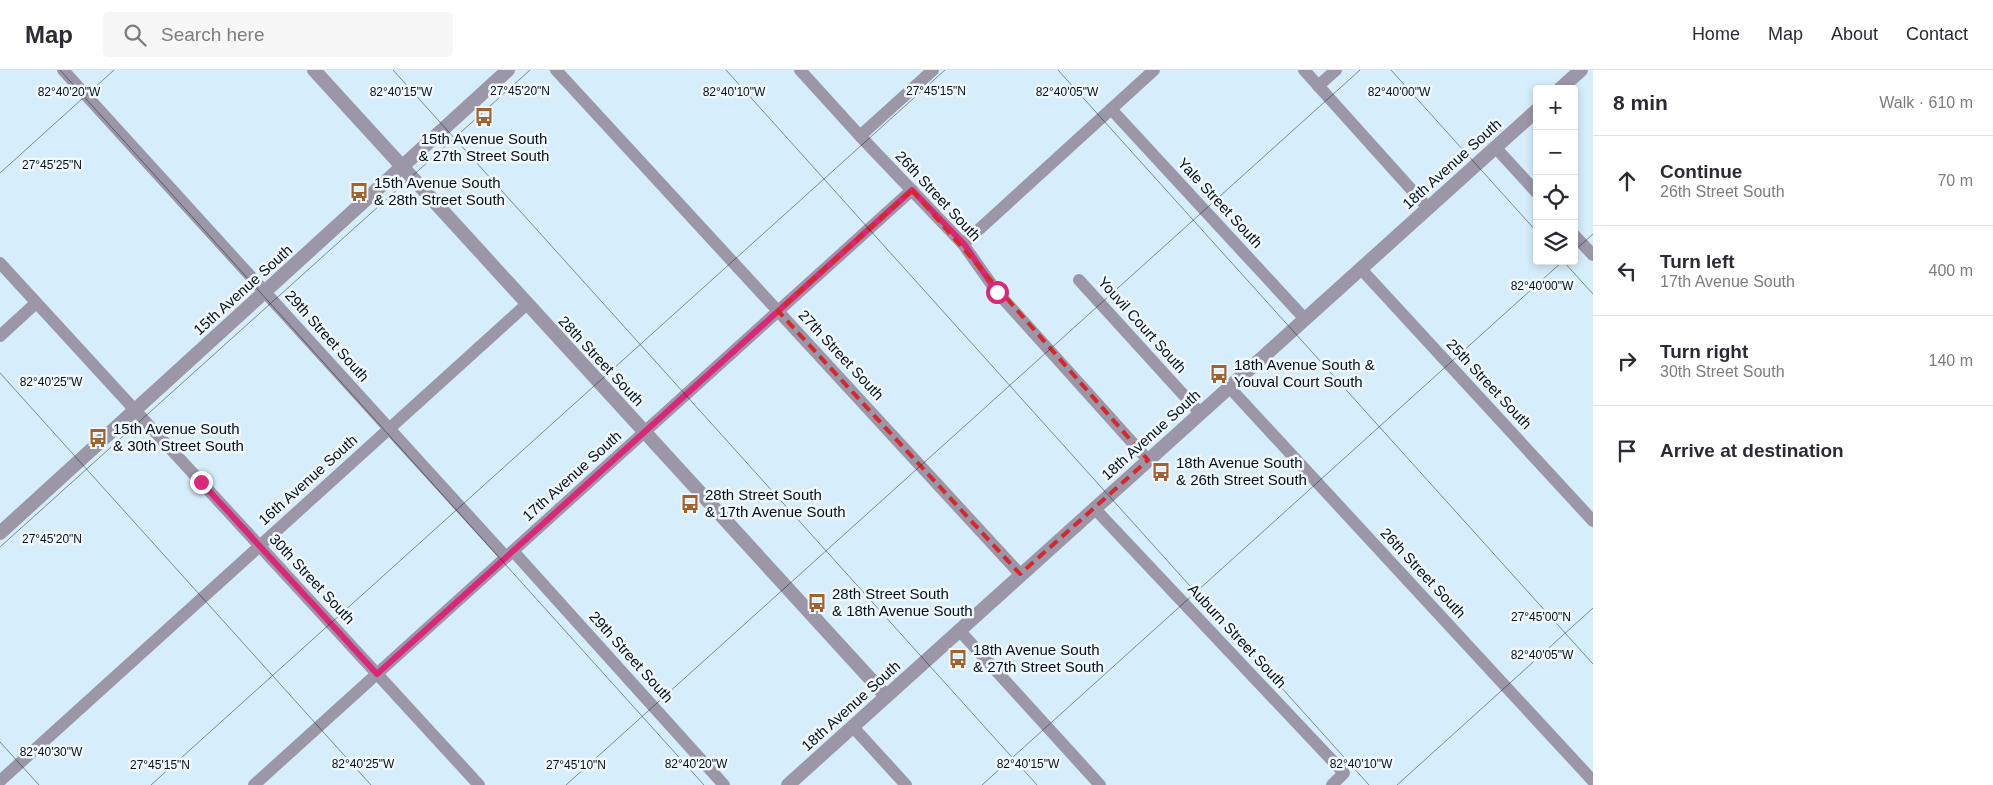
<!DOCTYPE html>
<html lang="en">
<head>
<meta charset="utf-8">
<style>
	body { margin:0; font-family:Helvetica,sans-serif; background:#f7f7f7; color:#2b2b33 }
	.controls { position:absolute; right:15px; top:15px; display:grid; overflow:hidden; border-radius:5px; box-shadow:0 2px 8px #0003 }
	.controls button { width:45px; height:45px; display:grid; place-items:center; padding:0; border:0; border-bottom:1px solid #e1e1e2; background:#fff; color:#2b2b33; font:25px sans-serif }
	.stop { position:absolute; width:15px; height:15px; margin:-11px; border:4px solid #db2777; border-radius:50%; background:#fff }
	.stop.end { background:#db2777; border-color:#fff; box-shadow:0 1px 5px #0008 }
	.list { margin:0; padding:0; list-style:none }
	h2 { display:flex; justify-content:space-between; align-items:center; height:65px; margin:0; padding:0 20px; font-size:21px }
	h2 small { font-size:16px; font-weight:400; color:#7c7c81 }
	.list li { display:grid; grid-template-columns:32px 1fr auto; gap:15px; align-items:center; box-sizing:border-box; height:90px; padding:0 20px; border-top:1px solid #e1e1e2 }
	.list b { display:block; font-size:19px; white-space:nowrap }
	.list p { margin:0; font-size:16px; white-space:nowrap; color:#7c7c81 }
	.list em { font-size:16px; font-style:normal; color:#7c7c81 }
	.icon { flex:none; width:28px; height:28px; fill:none; stroke:currentColor; stroke-width:2; stroke-linecap:round; stroke-linejoin:round }
	.map { position:relative; flex:none; width:1593px; height:715px; overflow:hidden }
	header { display:flex; align-items:center; gap:30px; box-sizing:border-box; height:70px; padding:0 25px; background:#fff; border-bottom:1px solid #e1e1e2 }
	header strong { font-size:24px }
	nav { display:flex; gap:28px; margin-inline-start:auto; font-size:18px }
	.search { width:350px; height:45px; background:#f7f7f7; display:flex; align-items:center; gap:12px; box-sizing:border-box; padding:0 18px; border-radius:5px; color:#7c7c81; font-size:19px }
	main { display:flex }
	aside { flex:1; background:#fff }
	.map>svg:first-child { display:block }
	.lines { fill:none; stroke-linecap:round; stroke-linejoin:round }
	.minor { stroke:#9b97a8; stroke-width:12 }
	.tertiary { stroke:#9b97a8; stroke-width:14 }
	.route { stroke:#db2777; stroke-width:6 }
	.marked { fill:none; stroke:#d62828; stroke-width:4; stroke-dasharray:10 6; stroke-linejoin:round }
	.ticks { fill:none; stroke:#041119; stroke-width:1; stroke-opacity:0.45 }
	.labels { text-anchor:middle; stroke-width:5; stroke-linejoin:round; paint-order:stroke }
	.poi-label { font-size:15px; fill:#041119; stroke:#f0f8fd; text-anchor:start }
	.street-label { font-size:15px; fill:#041119; stroke:#f0f8fd }
	.ticks-label { font-size:12px; text-anchor:middle; fill:#041119; stroke:#f0f8fd; stroke-width:5; stroke-linejoin:round; paint-order:stroke }
</style>
</head>
<body>
<header>
<strong>Map</strong>
<div class="search"><svg class="icon" aria-label="search" viewBox="0 0 24 24"><circle cx="10" cy="10" r="6"/><path d="M15 15l6 6"/></svg>Search here</div>
<nav><a>Home</a><a>Map</a><a>About</a><a>Contact</a></nav>
</header>
<main>
<div class="map">
<svg width="1593" height="715" viewBox="0 0 1593 715">
	<rect width="100%" height="100%" fill="#d6edfc"/>
	<g class="lines">
		<g class="minor">
			<polyline points="63,0 506,487"/>
			<polyline points="556,0 1020,504"/>
			<polyline points="800,0 860,66 963,174 997,222 1148,390"/>
			<polyline points="1304,0 1428,138"/>
			<polyline points="1318,16 1336,0"/>
			<polyline points="1111,39 1305,249"/>
			<polyline points="860,66 933,0"/>
			<polyline points="1495,77 1537,123"/>
			<polyline points="1574,165 1593,185"/>
			<polyline points="963,174 1154,0"/>
			<polyline points="0,193 479,715"/>
			<polyline points="1361,199 1593,451"/>
			<polyline points="1079,210 1200,343"/>
			<polyline points="0,266 36,233"/>
			<polyline points="1229,317 1593,711"/>
			<polyline points="1094,438 1344,703 1332,715"/>
			<polyline points="513,481 724,715"/>
			<polyline points="959,560 1100,715"/>
			<polyline points="853,657 906,715"/>
			<polyline points="0,711 527,234"/>
			<polyline points="254,715 912,120"/>
		</g>
		<g class="tertiary">
			<polyline points="314,0 886,626"/>
			<polyline points="1560,19 1581,0"/>
			<polyline points="0,463 508,0"/>
			<polyline points="788,715 1537,40"/>
		</g>
	</g>
	<g class="lines">
		<polyline class="route" points="201,412 377,604 912,120 964,174 997,222"/>
	</g>
	<path class="marked" d="M912,120L1148,390L1020,504L778,241Z"/>
	<path class="ticks" d="M60,0L704,715M393,0L1037,715M726,0L1369,715M1058,0L1593,594M1391,0L1537,162M0,103L114,0M1574,181L1593,164M1563,191L1593,224M0,303L371,715M0,477L530,0M0,672L39,715M151,715L945,0M566,715L1360,0M982,715L1563,191M1397,715L1593,538"/>
	<defs>
		<g id="bus-bare" transform="scale(1.5)"><path d="M-5-6H5V4H4V6H2V4H-2V6H-4V4H-5ZM-3.5-4V0h7V-4ZM-3.5 1.2v1.5H-2V1.2ZM2 1.2v1.5H3.5V1.2Z" fill="#a3612e" stroke="#f0f8fd" stroke-width="2.5" paint-order="stroke"/></g>
	</defs>
	<g fill-rule="evenodd">
		<use href="#bus-bare" x="484" y="47"/>
		<use href="#bus-bare" x="359" y="122"/>
		<use href="#bus-bare" x="1219" y="304"/>
		<use href="#bus-bare" x="98" y="368"/>
		<use href="#bus-bare" x="1161" y="402"/>
		<use href="#bus-bare" x="690" y="434"/>
		<use href="#bus-bare" x="817" y="533"/>
		<use href="#bus-bare" x="958" y="589"/>
	</g>
	<g class="labels">
		<g class="poi-label">
			<text x="484" y="74" text-anchor="middle">15th Avenue South<tspan x="484" dy="17">&amp; 27th Street South</tspan></text>
			<text x="374" y="118">15th Avenue South<tspan x="374" dy="17">&amp; 28th Street South</tspan></text>
			<text x="1234" y="300">18th Avenue South &amp;<tspan x="1234" dy="17">Youval Court South</tspan></text>
			<text x="113" y="364">15th Avenue South<tspan x="113" dy="17">&amp; 30th Street South</tspan></text>
			<text x="1176" y="398">18th Avenue South<tspan x="1176" dy="17">&amp; 26th Street South</tspan></text>
			<text x="705" y="430">28th Street South<tspan x="705" dy="17">&amp; 17th Avenue South</tspan></text>
			<text x="832" y="529">28th Street South<tspan x="832" dy="17">&amp; 18th Avenue South</tspan></text>
			<text x="973" y="585">18th Avenue South<tspan x="973" dy="17">&amp; 27th Street South</tspan></text>
		</g>
		<g class="street-label">
			<text transform="translate(1452 94) rotate(-42)" y="5">18th Avenue South</text>
			<text transform="translate(938 126) rotate(47)" y="5">26th Street South</text>
			<text transform="translate(1220 133) rotate(47)" y="5">Yale Street South</text>
			<text transform="translate(243 220) rotate(-42)" y="5">15th Avenue South</text>
			<text transform="translate(1142 255) rotate(48)" y="5">Youvil Court South</text>
			<text transform="translate(327 266) rotate(48)" y="5">29th Street South</text>
			<text transform="translate(841 285) rotate(47)" y="5">27th Street South</text>
			<text transform="translate(601 291) rotate(47)" y="5">28th Street South</text>
			<text transform="translate(1489 314) rotate(47)" y="5">25th Street South</text>
			<text transform="translate(1151 365) rotate(-42)" y="5">18th Avenue South</text>
			<text transform="translate(572 406) rotate(-42)" y="5">17th Avenue South</text>
			<text transform="translate(308 410) rotate(-42)" y="5">16th Avenue South</text>
			<text transform="translate(1423 503) rotate(47)" y="5">26th Street South</text>
			<text transform="translate(312 509) rotate(47)" y="5">30th Street South</text>
			<text transform="translate(1237 566) rotate(47)" y="5">Auburn Street South</text>
			<text transform="translate(631 587) rotate(48)" y="5">29th Street South</text>
			<text transform="translate(851 636) rotate(-42)" y="5">18th Avenue South</text>
		</g>
	</g>
	<g class="ticks-label">
		<text x="520" y="25">27°45'20"N</text>
		<text x="936" y="25">27°45'15"N</text>
		<text x="1399" y="26">82°40'00"W</text>
		<text x="69" y="26">82°40'20"W</text>
		<text x="401" y="26">82°40'15"W</text>
		<text x="734" y="26">82°40'10"W</text>
		<text x="1067" y="26">82°40'05"W</text>
		<text x="52" y="99">27°45'25"N</text>
		<text x="1542" y="220">82°40'00"W</text>
		<text x="51" y="316">82°40'25"W</text>
		<text x="52" y="473">27°45'20"N</text>
		<text x="1541" y="551">27°45'00"N</text>
		<text x="1542" y="589">82°40'05"W</text>
		<text x="51" y="686">82°40'30"W</text>
		<text x="363" y="698">82°40'25"W</text>
		<text x="696" y="698">82°40'20"W</text>
		<text x="1028" y="698">82°40'15"W</text>
		<text x="1361" y="698">82°40'10"W</text>
		<text x="160" y="699">27°45'15"N</text>
		<text x="576" y="699">27°45'10"N</text>
	</g>
</svg>
<div class="controls">
<button>+</button>
<button>−</button>
<button><svg class="icon" aria-label="locate" viewBox="0 0 24 24"><circle cx="12" cy="12" r="6"/><path d="M12 2v4M12 18v4M2 12h4M18 12h4"/></svg></button>
<button><svg class="icon" aria-label="layers" viewBox="0 0 24 24"><path d="M12 4l9 5-9 5-9-5zM3 14l9 5 9-5"/></svg></button>
</div>
<div class="stop" style="left:997px;top:222px"></div>
<div class="stop end" style="left:201px;top:412px"></div>
</div>
<aside>
<h2>8 min<small>Walk · 610 m</small></h2>
<ul class="list">
<li><svg class="icon" aria-label="ahead" viewBox="0 0 24 24"><path d="M12 20V5M6 11l6-6 6 6"/></svg><div><b>Continue</b><p>26th Street South</p></div><em>70 m</em></li>
<li><svg class="icon" aria-label="left" viewBox="0 0 24 24"><path d="M17 20v-9H6M10 6l-5 5 5 5"/></svg><div><b>Turn left</b><p>17th Avenue South</p></div><em>400 m</em></li>
<li><svg class="icon" aria-label="right" viewBox="0 0 24 24"><path d="M7 20v-9h11M14 6l5 5-5 5"/></svg><div><b>Turn right</b><p>30th Street South</p></div><em>140 m</em></li>
<li><svg class="icon" aria-label="arrive" viewBox="0 0 24 24"><path d="M6 21V4h12l-3 4 3 4H6"/></svg><div><b>Arrive at destination</b></div></li>
</ul>
</aside>
</main>
</body>
</html>
